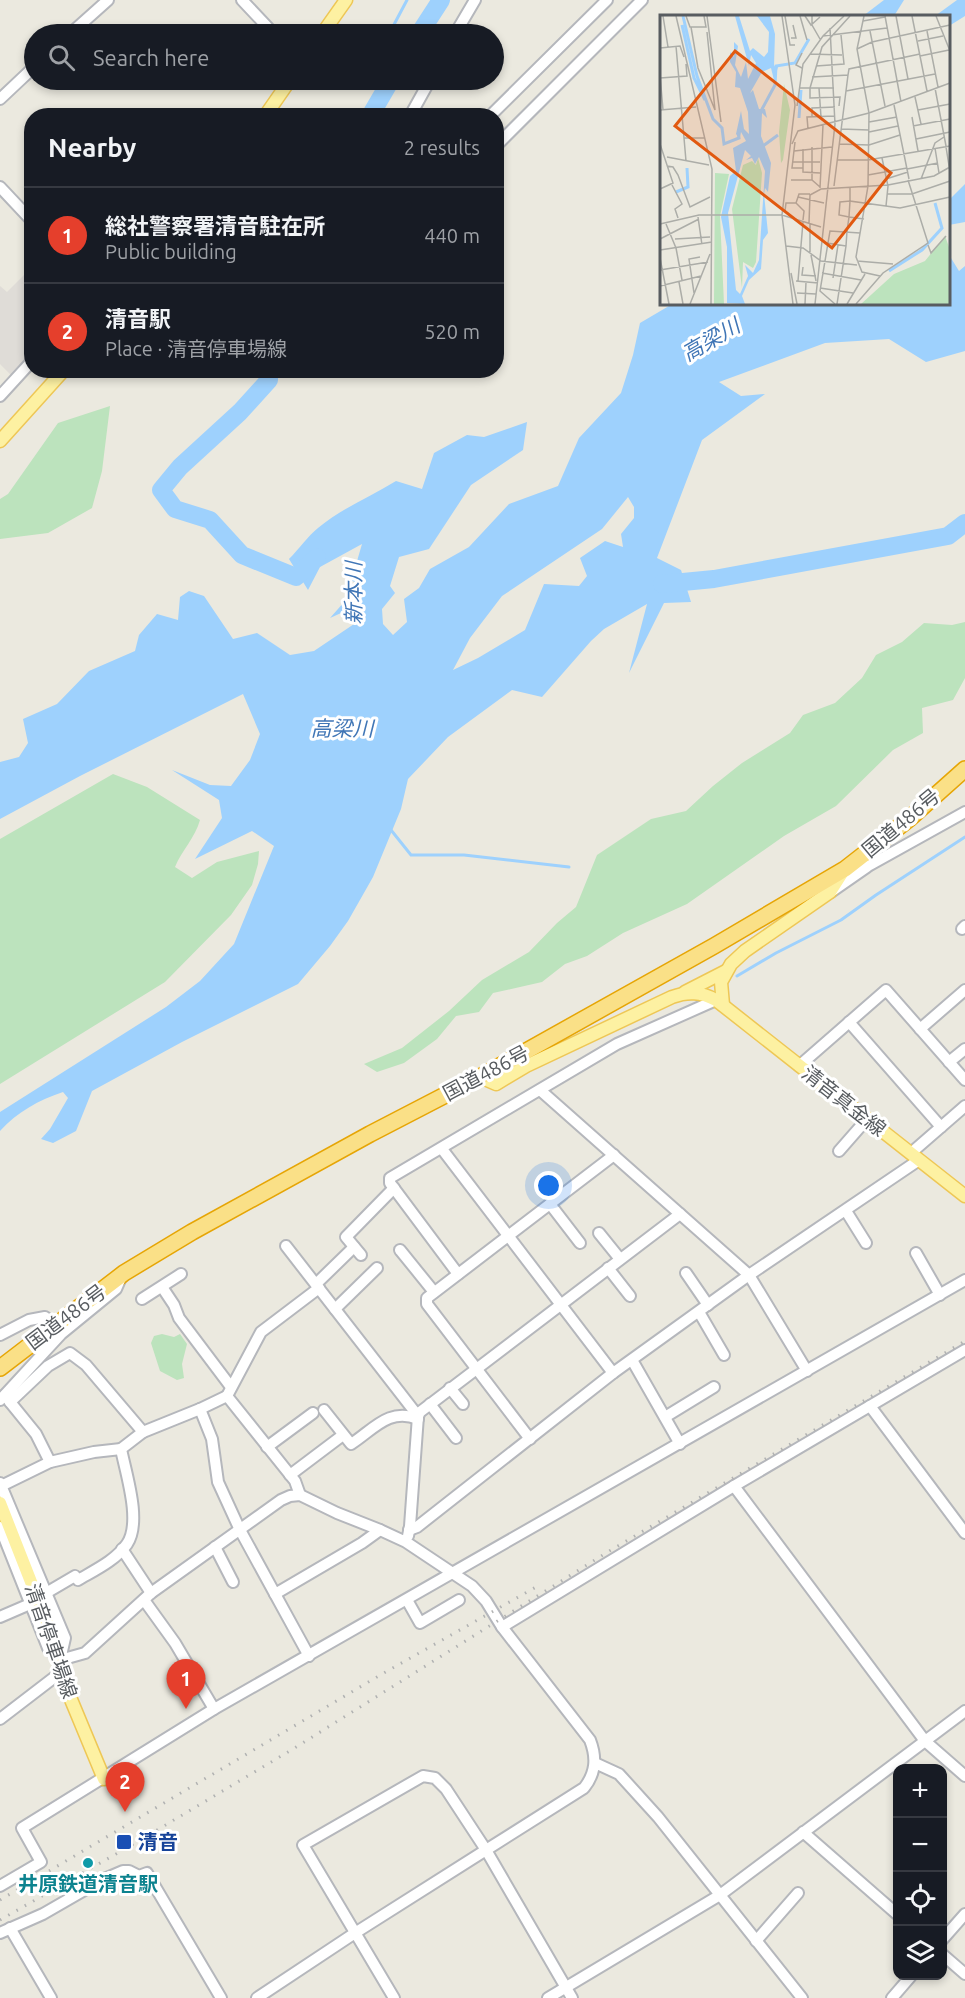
<!DOCTYPE html>
<html lang="en">
<head>
<meta charset="utf-8">
<style>
	body { margin:0; font-family:Ubuntu,"Noto Sans JP",sans-serif; background:#20242c; color:#f1f3f6 }
	.controls { position:absolute; right:18px; bottom:18px; display:grid; overflow:hidden; border-radius:12px; box-shadow:0 3px 9px #0003 }
	.controls button { width:54px; height:54px; display:grid; place-items:center; padding:0; border:0; border-bottom:2px solid #363941; background:#171b24; color:#f1f3f6; font:30px sans-serif }
	.you { position:absolute; left:549px; top:1186px; width:21px; height:21px; margin:-15px; border:4px solid #fff; border-radius:50%; background:#1a73e8; box-shadow:0 0 0 9px #1a73e833 }
	.badge { display:grid; place-items:center; width:39px; height:39px; border-radius:50%; background:#e53f2c; color:#fff; font-size:20px; font-weight:700 }
	.pin { position:absolute; translate:-50% -50px; filter:drop-shadow(0 2px 3px #0008) }
	.pin::after { content:''; position:absolute; top:32px; width:21px; height:18px; background:inherit; clip-path:polygon(0 0,100% 0,50% 100%) }
	.list { margin:0; padding:0; list-style:none }
	h2 { display:flex; justify-content:space-between; align-items:center; height:78px; margin:0; padding:0 24px; font-size:26px }
	h2 small { font-size:20px; font-weight:400; color:#9ea1a6 }
	.list li { display:grid; grid-template-columns:39px 1fr auto; gap:18px; align-items:center; box-sizing:border-box; height:96px; padding:0 24px; border-top:2px solid #363941 }
	.list b { display:block; font-size:22px; white-space:nowrap }
	.list p { margin:0; font-size:20px; white-space:nowrap; color:#9ea1a6 }
	.list em { font-size:20px; font-style:normal; color:#9ea1a6 }
	.icon { flex:none; width:33px; height:33px; fill:none; stroke:currentColor; stroke-width:2; stroke-linecap:round; stroke-linejoin:round }
	.map { position:relative; flex:none; width:965px; height:1998px; overflow:hidden }
	.search { position:absolute; background:#171b24; box-shadow:0 3px 9px #0003; left:24px; top:24px; width:480px; height:66px; display:flex; align-items:center; gap:15px; box-sizing:border-box; padding:0 21px; border-radius:33px; color:#9ea1a6; font-size:22px }
	.panel { position:absolute; background:#171b24; box-shadow:0 3px 9px #0003; left:24px; top:108px; width:480px; height:270px; border-radius:24px }
	.map>svg:first-child { display:block }
	.industrial { fill:#dfdcd7 }
	.green { fill:#bce3bd }
	.water { fill:#9ed1fd; fill-rule:evenodd }
	.lines { fill:none; stroke-linecap:round; stroke-linejoin:round }
	.stream { stroke:#9ed1fd; stroke-width:3 }
	.river { stroke:#9ed1fd; stroke-width:18 }
	.minor-casing { stroke:#b5b7bc; stroke-width:14 }
	.major-casing { stroke:#eec756; stroke-width:15 }
	.highway-casing { stroke:#e6a505; stroke-width:18 }
	.minor { stroke:#fff; stroke-width:10 }
	.major { stroke:#fdf1a2; stroke-width:12 }
	.highway { stroke:#fae087; stroke-width:15 }
	.rail { stroke:#b1b2b2; stroke-width:3; stroke-dasharray:1.5 8; stroke-linecap:butt }
	.transit-dot { fill:#1a4fb4; stroke:#fff; stroke-width:2 }
	.culture-dot { fill:#0f9aa8; stroke:#fff; stroke-width:2 }
	.labels { text-anchor:middle; stroke-width:6; stroke-linejoin:round; paint-order:stroke }
	.street-label { font-size:20px; fill:#585c60; stroke:#fff }
	.transit-label { font-size:20px; font-weight:bold; fill:#164399; stroke:#fff; text-anchor:start }
	.culture-label { font-size:20px; font-weight:bold; fill:#0d838f; stroke:#fff }
	.water-label { font-size:21px; font-style:italic; fill:#4076b6; stroke:#fff }
	.inset-river { fill:none; stroke:#9ed1fd; stroke-width:3 }
	.inset-road { fill:none; stroke:#acada8; stroke-width:1.5 }
	.view { fill:#e15910; fill-opacity:0.15; stroke:#e15910; stroke-width:3 }
	.inset-edge { fill:none; stroke:#585c60; stroke-width:3 }
</style>
</head>
<body>
<div class="map">
<svg width="965" height="1998" viewBox="0 0 965 1998">
	<rect width="100%" height="100%" fill="#ebe9df"/>
	<polygon class="industrial" points="30,269 31,357 13,377 0,364 0,286 7,292"/>
	<g class="green">
		<polygon points="110,406 102,471 92,508 48,533 0,539 0,499 8,494 58,423"/>
		<polygon points="965,622 965,678 953,700 922,708 923,733 893,750 836,806 784,836 687,904 623,933 587,956 565,964 542,982 493,993 479,1012 456,1016 437,1039 404,1063 377,1072 364,1064 402,1048 449,1011 482,980 529,952 557,923 576,907 597,855 651,819 686,811 713,786 742,763 790,733 803,715 835,703 862,678 876,655 902,642 924,623 952,625"/>
		<path d="M113,774L147,787L200,820C195,838 182,850 175,867L192,878L217,862L259,851L258,864L252,885L231,915L165,982L0,1084V839Z"/>
		<polygon points="162,1334 174,1337 180,1334 187,1344 182,1364 184,1378 177,1380 160,1371 151,1343 154,1336"/>
	</g>
	<g class="water">
		<polygon points="884,0 904,0 894,16 863,16"/>
		<polygon points="957,0 965,0 965,16 949,26 948,16 935,16"/>
		<polygon points="965,184 965,222 949,225 949,200"/>
		<path d="M949,258H951L959,271L965,266V351L926,362L889,339L825,343L719,382L741,396L765,394L702,440L657,558L681,570L691,602L664,603L629,673L647,604L604,629L591,641L542,697L512,690L448,737L408,779L401,809L373,877L348,921L330,946L298,984L182,1042L92,1091L76,1131L53,1143L41,1139L50,1129L68,1098L63,1092C39,1100 17,1112 0,1131V1112L166,1007L200,981L234,944L274,846L252,831L195,859L222,818L219,800L172,770L210,785L231,786L250,760L260,734L243,694L80,776L0,819V762L19,757L28,743L23,719L57,704L89,671L135,651L139,635L157,614L178,620L180,597L189,591L204,596L233,639L257,633L290,655L314,651L357,622L350,609L330,618L360,584L345,578L355,568L362,544L320,567L308,590L289,559C299,549 308,536 318,528C342,508 370,497 396,481L422,489L434,453L467,435L484,437L527,422L523,450L471,485L429,549L399,557L390,586L395,593L382,609L383,624L393,635L407,622L404,599L419,588L430,569L469,547L509,504L558,486L579,438L621,393L633,355L640,323L674,303H948ZM628,497L634,507V518L621,534L623,547L605,541L580,558L587,576L579,586L544,584L525,630L478,658L453,670L470,638L502,596L602,529Z"/>
	</g>
	<g class="lines">
		<g class="stream">
			<polyline points="389,34 407,0"/>
			<polyline points="391,830 411,855 464,855 569,867"/>
			<polyline points="737,976 776,953 841,920 876,895 965,837"/>
		</g>
		<g class="river">
			<polyline points="419,34 441,0"/>
			<polyline points="370,116 391,80"/>
			<polyline points="269,370 269,380 240,412 180,467 161,490 175,509 210,520 242,555 296,577 317,557"/>
			<polyline points="662,584 714,579 948,536 965,523"/>
		</g>
		<g class="minor-casing">
			<g id="minor">
				<polyline points="242,0 274,34"/>
				<polyline points="70,34 108,0"/>
				<polyline points="455,34 475,0"/>
				<polyline points="0,99 34,67"/>
				<polyline points="410,116 430,80"/>
				<polyline points="490,116 607,0"/>
				<polyline points="496,146 642,0"/>
				<polyline points="0,187 32,221"/>
				<polyline points="0,396 32,361"/>
				<polyline points="848,869 870,865 965,812"/>
				<polyline points="831,892 867,867"/>
				<polyline points="962,929 965,926"/>
				<polyline points="849,1022 941,1127"/>
				<polyline points="920,1029 965,990"/>
				<polyline points="949,1062 965,1049"/>
				<polyline points="799,1066 886,990 965,1080"/>
				<polyline points="540,1090 749,1275 807,1371"/>
				<polyline points="442,1149 613,1373"/>
				<polyline points="839,1151 867,1119"/>
				<polyline points="911,1153 965,1106"/>
				<polyline points="550,1204 580,1243"/>
				<polyline points="846,1211 866,1243"/>
				<polyline points="599,1233 620,1259"/>
				<polyline points="286,1246 418,1416"/>
				<polyline points="400,1250 434,1292"/>
				<polyline points="916,1253 940,1295"/>
				<polyline points="361,1255 346,1237 394,1188"/>
				<polyline points="608,1268 630,1296"/>
				<polyline points="686,1273 708,1305"/>
				<polyline points="458,1274 390,1183 390,1178 617,1044 716,1000"/>
				<polyline points="316,1284 354,1247"/>
				<polyline points="162,1287 174,1305 179,1318 231,1387"/>
				<polyline points="142,1299 181,1274"/>
				<polyline points="335,1309 377,1268"/>
				<polyline points="699,1312 724,1355"/>
				<polyline points="0,1335 29,1320 45,1317 54,1325"/>
				<polyline points="632,1360 680,1444"/>
				<polyline points="450,1388 463,1404"/>
				<polyline points="5,1395 10,1402 48,1366 70,1353 86,1365 143,1432 200,1409 227,1396 295,1481 300,1495"/>
				<polyline points="227,1396 261,1332 319,1288"/>
				<polyline points="0,1400 61,1334 116,1289 120,1280"/>
				<polyline points="10,1402 36,1434 50,1462"/>
				<polyline points="430,1404 456,1438"/>
				<polyline points="870,1406 965,1533"/>
				<polyline points="200,1409 212,1439 218,1482 240,1530 309,1656"/>
				<path d="M324,1410L351,1444C373,1430 389,1407 418,1419"/>
				<polyline points="665,1417 714,1387"/>
				<polyline points="530,1439 427,1304 427,1298 614,1155"/>
				<polyline points="267,1447 313,1413"/>
				<polyline points="290,1475 343,1435"/>
				<polyline points="0,1483 65,1638 60,1660"/>
				<polyline points="1,1486 50,1462 94,1452 121,1449"/>
				<polyline points="734,1486 925,1741 965,1776"/>
				<polyline points="0,1527 48,1648 60,1660"/>
				<polyline points="409,1530 417,1527 613,1373 749,1275 919,1160"/>
				<polyline points="408,1536 410,1526 418,1416 420,1412 680,1214"/>
				<polyline points="215,1547 233,1582"/>
				<polyline points="122,1549 151,1593"/>
				<path d="M46,1593L75,1576L78,1580C95,1570 115,1561 127,1544C142,1522 126,1474 121,1449L143,1432"/>
				<polyline points="275,1594 362,1543 380,1530"/>
				<polyline points="144,1600 175,1643 214,1709"/>
				<polyline points="407,1600 420,1623 459,1600"/>
				<polyline points="0,1617 30,1604"/>
				<polyline points="502,1627 734,1486 965,1350"/>
				<path d="M60,1660L85,1653L151,1593L281,1500L290,1496L300,1495L337,1513L380,1530L406,1542L472,1586L486,1601L502,1627L590,1740C597,1758 596,1773 584,1788L486,1850L572,1998"/>
				<polyline points="0,1719 60,1673"/>
				<polyline points="595,1763 619,1774 658,1817 802,1998"/>
				<polyline points="803,1832 898,1915"/>
				<polyline points="0,1886 41,1862 22,1828 214,1709 965,1280"/>
				<polyline points="10,1928 51,1998"/>
				<polyline points="0,1933 43,1914 102,1880 123,1871 129,1871 139,1876 147,1873 221,1998"/>
				<polyline points="942,1940 965,1914"/>
				<polyline points="756,1941 798,1893"/>
				<polyline points="942,1954 965,1974"/>
				<polyline points="257,1998 355,1933 486,1850 446,1789 435,1778 423,1776 303,1845 394,1998"/>
				<polyline points="548,1998 720,1895 965,1711"/>
				<polyline points="892,1998 911,1976"/>
			</g>
		</g>
		<g class="major-casing">
			<g id="major">
				<polyline points="322,34 346,0"/>
				<polyline points="265,116 290,80"/>
				<polyline points="0,441 64,370"/>
				<polyline points="685,992 726,971"/>
				<polyline points="723,1005 721,982 731,964 745,951 830,892 844,870"/>
				<path d="M480,1077L496,1084L526,1066L672,997C688,991 701,992 716,1000L965,1196"/>
				<polyline points="0,1503 57,1648 60,1660 60,1673 104,1779"/>
			</g>
		</g>
		<g class="highway-casing">
			<polyline id="highway" points="0,1368 124,1273 192,1232 370,1134 480,1077 714,946 845,869 909,819 965,769"/>
		</g>
		<use href="#minor" class="minor"/>
		<use href="#major" class="major"/>
		<use href="#highway" class="highway"/>
		<g class="rail">
			<polyline points="0,1900 382,1674 536,1587"/>
			<polyline points="0,1920 137,1842 293,1749 606,1553 965,1341"/>
		</g>
	</g>
	<rect class="transit-dot" x="116" y="1834" width="16" height="16" rx="3"/>
	<circle class="culture-dot" cx="88" cy="1863" r="6"/>
	<g class="labels">
		<g class="street-label">
			<text transform="translate(901 823) rotate(-40)" y="7">国道486号</text>
			<text transform="translate(486 1073) rotate(-28)" y="7">国道486号</text>
			<text transform="translate(844 1101) rotate(38)" y="7">清音真金線</text>
			<text transform="translate(66 1317) rotate(-37)" y="7">国道486号</text>
			<text transform="translate(51 1641) rotate(71)" y="7">清音停車場線</text>
		</g>
		<g class="transit-label">
			<text x="138" y="1849">清音</text>
		</g>
		<g class="culture-label">
			<text x="88" y="1891">井原鉄道清音駅</text>
		</g>
		<g class="water-label">
			<text transform="translate(711 340) rotate(-30)" y="7">高梁川</text>
			<text transform="translate(354 593) rotate(-90)" y="7">新本川</text>
			<text x="342" y="736">高梁川</text>
		</g>
	</g>
	<g transform="translate(660 15)">
		<rect width="290" height="290" fill="#ebe9df"/>
		<path d="M124,69L130,95L123,145L121,148L119,117ZM98,143L102,158L96,247L93,253L83,247L82,273L72,194L83,150L92,146L96,150ZM55,158L69,159L60,201L64,289H54ZM285,221L289,232V289H201L234,259L265,246Z" fill="#bce3bd"/>
		<path d="M75,1H79L90,36L93,33L104,42L108,37L109,17L97,1H110L115,19L114,51L118,52L114,65L111,53L102,57L90,78L93,75L99,94H105L107,103L102,98L101,121L111,148L108,177L105,173L104,179L108,218L103,225L101,254L89,265L82,281L85,289L67,288V232L61,202L70,161L76,156L73,133L86,126L81,117L80,123L76,119L81,96L84,114L89,119L88,97L80,73L75,72L76,57L70,47V37L74,42V27L78,31L75,50L81,62L86,47L88,64L96,48L91,40L89,51ZM85,135L91,141L86,145L92,143L95,149L99,142L105,156L99,245L93,258L85,250L88,261L80,279L76,275L68,198Z" fill="#9ed1fd" fill-rule="evenodd"/>
		<path class="inset-river" d="M23,1L37,61L53,104L62,113L64,129L79,123L78,118M22,10L34,63L45,85M101,96L115,70L116,51L135,48L149,24M139,103L141,75M103,131L118,120M16,177L28,172L27,153M229,256L262,235L282,213L275,188"/>
		<path class="inset-road" d="M3,1L8,32M16,1L52,154L51,289M26,1L30,12H46L44,1M47,1L61,107M125,1L130,30H135M140,1L147,25M145,1L151,10L160,2M152,1V10L160,24M204,1L197,34L209,98L208,171L196,242L202,257L220,261M225,1L241,87M236,1L248,64M252,1L267,76M276,1L290,36M203,6L225,2M31,12L38,53L55,95L47,17M210,16L225,91M267,16L278,72M163,21L227,13M131,23H136L133,10M258,26L283,21M16,31L26,146M0,33L20,31L24,42M197,34L212,27L290,10M150,39L182,40M260,41L289,35M156,51L184,49L181,20M142,53L136,50L142,38M0,60L3,95M152,62L188,60L189,54L260,39M0,63L27,61L26,49M140,73H174M150,73L162,32L190,1M150,73V83L180,82L179,91M159,73L161,102M275,73L286,131M186,76L275,59M255,82L261,109M234,90L249,164M137,91L143,49L163,21L184,1M0,95L36,92M258,95L290,89M152,101V93L175,92M252,102L258,136M209,107L237,102M253,111L290,104M148,114L147,102L175,101M181,114L209,115M209,117L238,111M24,123H44M256,124L290,117M135,127L132,153H143M0,129L13,168L0,174M132,129L138,116L209,98L290,68M179,129L209,130L240,120M286,132L290,157M275,133L279,158M143,134V157L160,158M134,136L172,132M7,142L49,150M222,143L228,171L226,191M177,145H208L290,131M133,147H160M7,151L13,152L18,160L30,192L50,182M247,154L278,148M208,160L247,153M226,164L248,157M261,164L275,128L284,122M131,165H152L160,172M152,165V132M12,170L22,189L15,194L18,203M174,171L188,60M190,172V186L240,193L290,182M160,173L163,110M227,179H252L290,166M138,182L164,188M136,188L144,196L143,205M125,196L126,188H136L139,179H150M38,202L42,230M149,208L150,180L161,174L228,170L274,161L290,152M0,209L39,200H122L135,90L122,1M6,209L16,233M0,224L39,204M15,224L50,222M167,228L186,231M268,230L271,238L286,221M126,231L143,233L161,246L197,250M16,233L22,265M0,235L52,227M150,237V209M151,240L156,266M0,243L9,289M197,246L233,249M143,252L142,260L156,261M0,255L48,247M131,258L137,289M162,258L201,265M173,263L178,230M136,266L158,268M138,266L143,207M19,267L23,289M0,271L41,261M160,273L193,278M34,278L29,244L40,242M137,278L156,279M30,289L50,239M133,289L122,200L161,212M145,289L146,267M155,289L175,109L170,13M175,289L160,276L170,216L200,218M177,289L186,231L187,216L189,202L190,186L180,187L179,200L189,202L204,204M187,289L205,259M196,289L223,258L268,228L248,165"/>
		<path class="view" d="M75,36L231,158L172,233L15,111Z"/>
		<rect width="290" height="290" class="inset-edge"/>
	</g>
</svg>
<div class="controls">
<button>+</button>
<button>−</button>
<button><svg class="icon" aria-label="locate" viewBox="0 0 24 24"><circle cx="12" cy="12" r="6"/><path d="M12 2v4M12 18v4M2 12h4M18 12h4"/></svg></button>
<button><svg class="icon" aria-label="layers" viewBox="0 0 24 24"><path d="M12 4l9 5-9 5-9-5zM3 14l9 5 9-5"/></svg></button>
</div>
<div class="you"></div>
<div class="pin badge" style="left:186px;top:1709px">1</div>
<div class="pin badge" style="left:125px;top:1812px">2</div>
<div class="search"><svg class="icon" aria-label="search" viewBox="0 0 24 24"><circle cx="10" cy="10" r="6"/><path d="M15 15l6 6"/></svg>Search here</div>
<section class="panel">
<h2>Nearby<small>2 results</small></h2>
<ul class="list">
<li><span class="badge">1</span><div><b>総社警察署清音駐在所</b><p>Public building</p></div><em>440 m</em></li>
<li><span class="badge">2</span><div><b>清音駅</b><p>Place · 清音停車場線</p></div><em>520 m</em></li>
</ul>
</section>
</div>
</body>
</html>
